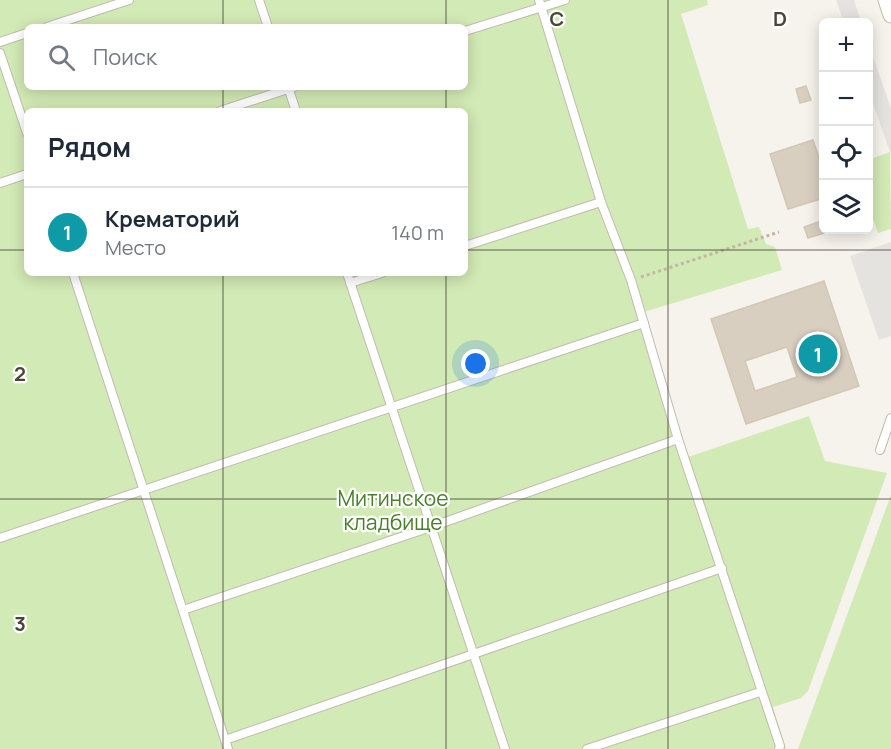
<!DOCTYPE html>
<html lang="ru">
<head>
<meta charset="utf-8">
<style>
	body { margin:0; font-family:Manrope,sans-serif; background:#f6f6f7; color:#1f2937 }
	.controls { position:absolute; right:18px; top:18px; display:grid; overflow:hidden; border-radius:9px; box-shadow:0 3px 15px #0003 }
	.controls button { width:54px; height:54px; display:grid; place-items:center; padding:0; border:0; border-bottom:2px solid #e0e1e3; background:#fff; color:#1f2937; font:30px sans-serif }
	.you { position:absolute; left:476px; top:364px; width:21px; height:21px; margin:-15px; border:4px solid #fff; border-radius:50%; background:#1a73e8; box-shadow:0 0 0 9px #1a73e833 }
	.badge { display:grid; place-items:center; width:39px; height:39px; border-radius:50%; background:#111827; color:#fff; font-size:20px; font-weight:700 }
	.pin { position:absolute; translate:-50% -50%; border:3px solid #fff; box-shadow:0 2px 6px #0006 }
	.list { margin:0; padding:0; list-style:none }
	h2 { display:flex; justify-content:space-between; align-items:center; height:78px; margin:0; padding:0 24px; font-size:26px }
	h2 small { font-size:20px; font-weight:400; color:#747a83 }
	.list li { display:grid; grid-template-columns:39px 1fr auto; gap:18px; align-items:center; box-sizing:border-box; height:90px; padding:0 24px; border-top:2px solid #e0e1e3 }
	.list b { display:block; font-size:22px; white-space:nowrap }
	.list p { margin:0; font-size:20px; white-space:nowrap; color:#747a83 }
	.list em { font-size:20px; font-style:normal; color:#747a83 }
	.icon { flex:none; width:33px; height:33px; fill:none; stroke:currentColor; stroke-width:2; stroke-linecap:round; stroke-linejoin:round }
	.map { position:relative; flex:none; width:891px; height:749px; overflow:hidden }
	.search { position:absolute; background:#fff; box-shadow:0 3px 15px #0003; left:24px; top:24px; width:444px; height:66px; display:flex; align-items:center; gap:15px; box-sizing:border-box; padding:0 21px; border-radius:9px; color:#747a83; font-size:22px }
	.panel { position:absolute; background:#fff; box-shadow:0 3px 15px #0003; left:24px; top:108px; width:444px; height:168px; border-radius:9px }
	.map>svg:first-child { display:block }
	.green { fill:#d2eab5; fill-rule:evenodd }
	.parking { fill:#e5e3e0 }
	.building { fill:#d8cfc1; stroke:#d3c7b4; stroke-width:1.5; fill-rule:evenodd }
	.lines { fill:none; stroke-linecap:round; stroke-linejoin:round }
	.service-casing { stroke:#c2bbae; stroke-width:10 }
	.minor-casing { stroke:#c2bbae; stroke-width:17 }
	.path { stroke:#c4b79f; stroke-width:3; stroke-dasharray:3 3; stroke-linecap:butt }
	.service { stroke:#fff; stroke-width:8 }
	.minor { stroke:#fff; stroke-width:15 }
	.grid { fill:none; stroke:#4b4439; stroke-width:1.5; stroke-opacity:0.55 }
	.labels { text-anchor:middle; stroke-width:4.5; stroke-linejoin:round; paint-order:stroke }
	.park-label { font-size:21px; fill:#4a7f2a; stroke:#fff }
	.grid-label { font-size:20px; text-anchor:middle; font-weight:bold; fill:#4b4439; stroke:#fff; stroke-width:4.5; stroke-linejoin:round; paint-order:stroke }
</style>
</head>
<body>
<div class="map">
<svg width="891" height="749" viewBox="0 0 891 749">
	<rect width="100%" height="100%" fill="#f6f3ec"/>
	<g class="green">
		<path d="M0,0H707L708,5L681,14L748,229L759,227L766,244L775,247L782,270L644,312L688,457L809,416L825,461L887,473L808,691L801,698L773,707L786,749H0ZM27,27H465V87H27ZM27,111H465V273H27Z"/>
		<polygon points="890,152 891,229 878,233 869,207 868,160"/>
		<polygon points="891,495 891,749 798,749"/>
	</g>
	<g class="parking">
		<polygon points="836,0 854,0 861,22 844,22"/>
		<polygon points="868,43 891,108 891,155 869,92"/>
		<polygon points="891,242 891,336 879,340 850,256"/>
	</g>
	<g class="building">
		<polygon points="806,86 811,100 800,103 796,89"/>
		<polygon points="813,140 824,172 824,198 788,209 770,154"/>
		<polygon points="824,220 824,230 834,230 808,238 804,227"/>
		<path d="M824,281L859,386L746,424L711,319ZM787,347L797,377L755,391L745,361Z"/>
	</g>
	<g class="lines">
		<g class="service-casing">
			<g id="service">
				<polyline points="259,0 268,27"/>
				<polyline points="539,0 601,202 631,280 678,439 780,746 779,749"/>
				<polyline points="47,27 129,0"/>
				<polyline points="465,31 565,0"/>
				<polyline points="0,42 27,33"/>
				<polyline points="0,53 27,133"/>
				<polyline points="288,87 296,111"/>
				<polyline points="220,111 294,87"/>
				<polyline points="0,183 27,174"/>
				<polyline points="465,246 601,202"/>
				<polyline points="73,273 228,749"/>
				<polyline points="347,273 505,749"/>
				<polyline points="350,283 382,273"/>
				<polyline points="880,450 891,418"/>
				<polyline points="0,538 644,323"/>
				<polyline points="183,610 431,527 678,439"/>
				<polyline points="225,740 722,568"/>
				<polyline points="587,749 760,692"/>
			</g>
		</g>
		<g class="minor-casing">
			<polyline id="minor" points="886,0 891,15"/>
		</g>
		<polyline class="path" points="641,277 779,232"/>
		<use href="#service" class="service"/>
		<use href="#minor" class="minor"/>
	</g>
	<path class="grid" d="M223,0V27M446,0V27M668,0V749M223,87V111M446,87V111M0,250H27M465,250H891M223,273V749M446,273V749M0,499H891"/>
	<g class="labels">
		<g class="park-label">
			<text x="393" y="506">Митинское<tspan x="393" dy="24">кладбище</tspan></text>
		</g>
	</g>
	<g class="grid-label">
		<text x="557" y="26">C</text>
		<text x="780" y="26">D</text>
		<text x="20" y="381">2</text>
		<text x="20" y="631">3</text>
	</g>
</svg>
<div class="controls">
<button>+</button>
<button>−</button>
<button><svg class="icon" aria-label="locate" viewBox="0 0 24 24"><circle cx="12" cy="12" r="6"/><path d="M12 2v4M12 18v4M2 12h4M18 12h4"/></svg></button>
<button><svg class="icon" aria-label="layers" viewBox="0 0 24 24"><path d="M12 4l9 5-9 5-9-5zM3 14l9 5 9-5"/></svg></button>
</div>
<div class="you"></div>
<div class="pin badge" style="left:818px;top:354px;background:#0f9aa8">1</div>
<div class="search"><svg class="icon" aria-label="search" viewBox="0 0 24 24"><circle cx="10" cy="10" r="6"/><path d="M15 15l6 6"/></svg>Поиск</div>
<section class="panel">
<h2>Рядом<small></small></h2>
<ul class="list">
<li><span class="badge" style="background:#0f9aa8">1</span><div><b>Крематорий</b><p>Место</p></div><em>140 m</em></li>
</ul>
</section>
</div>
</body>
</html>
